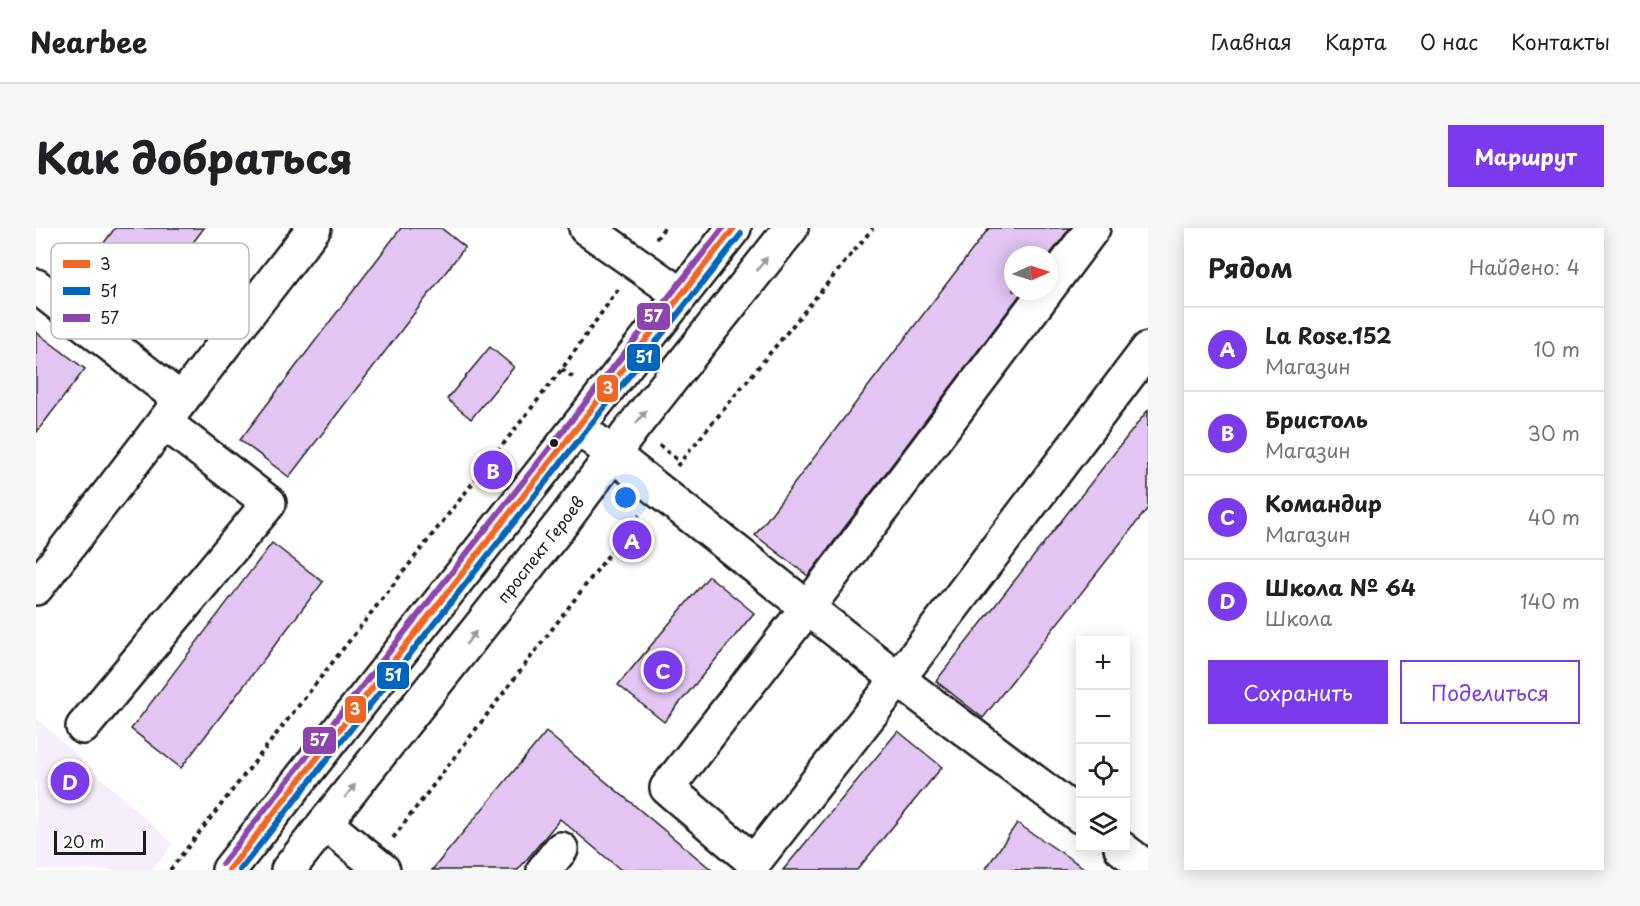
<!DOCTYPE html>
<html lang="ru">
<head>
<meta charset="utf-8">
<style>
	body { margin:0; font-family:"Playpen Sans",sans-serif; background:#f6f6f6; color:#202124 }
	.controls { position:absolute; right:18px; bottom:18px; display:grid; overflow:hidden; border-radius:0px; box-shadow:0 3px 15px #0003 }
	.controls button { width:54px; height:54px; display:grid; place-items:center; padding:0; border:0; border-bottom:2px solid #e0e0e0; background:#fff; color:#202124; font:30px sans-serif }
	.compass { position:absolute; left:968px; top:18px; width:54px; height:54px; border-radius:50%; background:#fff; box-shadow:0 3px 15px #0003; rotate:87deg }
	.scale { position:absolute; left:18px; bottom:15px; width:92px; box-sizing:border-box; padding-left:6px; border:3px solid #1c1c1c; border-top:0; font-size:16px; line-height:21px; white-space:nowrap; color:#1c1c1c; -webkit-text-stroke:4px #fff; paint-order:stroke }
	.you { position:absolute; left:590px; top:270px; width:21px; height:21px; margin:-15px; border:4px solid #fff; border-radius:50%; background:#1a73e8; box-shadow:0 0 0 9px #1a73e833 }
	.badge { display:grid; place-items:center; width:39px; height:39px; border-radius:50%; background:#7c3aed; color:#fff; font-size:20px; font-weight:700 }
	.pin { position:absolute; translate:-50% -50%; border:3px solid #fff; box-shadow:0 2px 6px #0006 }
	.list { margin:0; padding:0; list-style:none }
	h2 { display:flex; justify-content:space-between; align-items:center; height:78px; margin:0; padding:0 24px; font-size:26px }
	h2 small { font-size:20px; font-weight:400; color:#757577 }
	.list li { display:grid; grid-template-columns:39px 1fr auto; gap:18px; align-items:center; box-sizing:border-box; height:84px; padding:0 24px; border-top:2px solid #e0e0e0 }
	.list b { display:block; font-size:22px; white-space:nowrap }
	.list p { margin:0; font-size:20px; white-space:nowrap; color:#757577 }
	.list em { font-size:20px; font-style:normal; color:#757577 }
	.actions { display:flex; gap:12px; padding:18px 24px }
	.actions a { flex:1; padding:14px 0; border:2px solid #7c3aed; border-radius:0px; text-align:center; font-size:21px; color:#7c3aed }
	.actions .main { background:#7c3aed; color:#fff }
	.icon { flex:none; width:33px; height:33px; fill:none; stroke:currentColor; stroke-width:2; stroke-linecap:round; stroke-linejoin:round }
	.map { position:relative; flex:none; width:1112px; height:642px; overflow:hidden; border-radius:0px }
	header { display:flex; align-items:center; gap:36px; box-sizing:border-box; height:84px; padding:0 30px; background:#fff; border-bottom:2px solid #e0e0e0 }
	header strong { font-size:28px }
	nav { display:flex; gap:33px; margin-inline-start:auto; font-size:21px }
	.intro { display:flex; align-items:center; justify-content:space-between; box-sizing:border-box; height:144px; padding:0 36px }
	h1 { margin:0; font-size:42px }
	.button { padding:15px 27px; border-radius:0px; background:#7c3aed; color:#fff; font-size:21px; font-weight:700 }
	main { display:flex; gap:36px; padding:0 36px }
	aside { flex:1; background:#fff; border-radius:0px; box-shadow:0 3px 15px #0003 }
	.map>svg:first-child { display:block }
	.built { fill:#f6eefb }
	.building { fill:#e2c5f3; stroke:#1c1c1c; stroke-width:1.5 }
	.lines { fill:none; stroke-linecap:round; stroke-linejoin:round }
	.minor-casing { stroke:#1c1c1c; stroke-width:38 }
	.major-casing { stroke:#1c1c1c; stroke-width:38 }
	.path { stroke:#1c1c1c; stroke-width:4; stroke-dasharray:4.5 4.5; stroke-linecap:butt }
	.minor { stroke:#fff; stroke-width:33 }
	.major { stroke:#fff; stroke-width:33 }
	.bus-1-casing { stroke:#fff; stroke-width:10 }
	.bus-2-casing { stroke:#fff; stroke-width:10 }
	.bus-3-casing { stroke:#fff; stroke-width:10 }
	.bus-1 { stroke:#f26522; stroke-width:6 }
	.bus-2 { stroke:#0065bd; stroke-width:6 }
	.bus-3 { stroke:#8e44ad; stroke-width:6 }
	.oneway { fill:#999 }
	.bus-dot { fill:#1c1c1c; stroke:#fff; stroke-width:2 }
	.labels { text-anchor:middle; stroke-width:4.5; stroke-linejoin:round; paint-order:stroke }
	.street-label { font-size:16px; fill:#1c1c1c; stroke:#fff }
	.key { fill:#fff; stroke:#bbb; stroke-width:1.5 }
	.key-label { font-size:16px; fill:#1c1c1c }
	.line-badge { stroke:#fff; stroke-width:2 }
	.badge-label { font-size:16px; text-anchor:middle; font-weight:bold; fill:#fff }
</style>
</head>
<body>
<header>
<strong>Nearbee</strong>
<nav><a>Главная</a><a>Карта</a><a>О нас</a><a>Контакты</a></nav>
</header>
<div class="intro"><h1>Как добраться</h1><a class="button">Маршрут</a></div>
<main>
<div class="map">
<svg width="1112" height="642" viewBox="0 0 1112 642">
	<rect width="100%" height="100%" fill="#fff"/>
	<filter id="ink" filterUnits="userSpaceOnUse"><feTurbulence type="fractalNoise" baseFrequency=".0167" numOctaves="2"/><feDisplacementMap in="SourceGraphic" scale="12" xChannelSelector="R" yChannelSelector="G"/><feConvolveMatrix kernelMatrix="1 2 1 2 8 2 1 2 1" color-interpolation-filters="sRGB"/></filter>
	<g filter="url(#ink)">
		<polygon class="built" points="0,490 137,616 117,642 0,642"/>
		<g class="building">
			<polygon points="79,0 168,0 100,90 44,47"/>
			<polygon points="365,0 405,0 429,19 253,249 204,212"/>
			<polygon points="953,0 1034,0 1013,28 977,27 977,63 987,63 772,348 719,307"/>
			<polygon points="0,104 49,141 0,205"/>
			<polygon points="454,119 478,139 435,191 411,171"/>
			<polygon points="1112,182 1112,280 947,490 900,453"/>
			<polygon points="236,315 287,354 145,540 95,501"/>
			<polygon points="673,348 718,385 628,494 582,457"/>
			<polygon points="862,503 906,539 821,642 747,642"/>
			<polygon points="510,504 676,642 585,642 524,591 482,642 396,642"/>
			<polygon points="981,595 1051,642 949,642"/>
		</g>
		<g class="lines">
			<g class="minor-casing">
				<g id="minor">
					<polyline points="550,0 645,67"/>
					<polyline points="0,58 145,172"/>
					<polyline points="1013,59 1057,0"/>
					<polyline points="1010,63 772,379 631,560 718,634 862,451 1112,121"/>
					<polyline points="542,199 862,451 1044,588"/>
					<polyline points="0,360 278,0"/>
					<polyline points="47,499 233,275 128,194"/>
					<polyline points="289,595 347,642"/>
					<polyline points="1085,620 1112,641"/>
					<polyline points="508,642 525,621"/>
				</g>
			</g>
			<g class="major-casing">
				<g id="major">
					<polyline points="193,642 698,0"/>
					<path id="s1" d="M252,642L529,291L598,198L755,0"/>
				</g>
			</g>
			<g class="path">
				<polyline points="620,11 628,0"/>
				<polyline points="526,141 539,151"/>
				<polyline points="623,217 644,234"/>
				<polyline points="641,238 837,0"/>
				<polyline points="357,610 603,287"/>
				<polyline points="134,642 526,141 583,60"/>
			</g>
			<use href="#minor" class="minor"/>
			<use href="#major" class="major"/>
			<g class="bus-1-casing">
				<polyline id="bus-1" points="193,642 698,0"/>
			</g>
			<g class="bus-2-casing">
				<polyline id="bus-2" points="204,642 705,6"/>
			</g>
			<g class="bus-3-casing">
				<polyline id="bus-3" points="186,636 687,0"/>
			</g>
			<use href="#bus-1" class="bus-1"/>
			<use href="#bus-2" class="bus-2"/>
			<use href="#bus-3" class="bus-3"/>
		</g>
		<defs><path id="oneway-solid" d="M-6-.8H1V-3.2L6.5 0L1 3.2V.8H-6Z" transform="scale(1.5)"/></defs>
		<g class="oneway">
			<use href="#oneway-solid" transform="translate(726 36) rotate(-52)"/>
			<use href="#oneway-solid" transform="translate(605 189) rotate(-52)"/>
			<use href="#oneway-solid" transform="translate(435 410) rotate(-52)"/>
			<use href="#oneway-solid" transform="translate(314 563) rotate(-52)"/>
		</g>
	</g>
	<circle class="bus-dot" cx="518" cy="215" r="5"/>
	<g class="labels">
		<g class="street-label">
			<text dy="6" stroke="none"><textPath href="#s1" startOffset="408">проспект Героев</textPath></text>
		</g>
	</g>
	<rect x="15" y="15" width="198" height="96" rx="9" class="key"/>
	<rect x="27" y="32" width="27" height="8" fill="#f26522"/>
	<rect x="27" y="59" width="27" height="8" fill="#0065bd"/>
	<rect x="27" y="86" width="27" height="8" fill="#8e44ad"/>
	<g class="key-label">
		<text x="64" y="42">3</text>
		<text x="64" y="69">51</text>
		<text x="64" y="96">57</text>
	</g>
	<g class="line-badge">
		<rect x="600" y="74" width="35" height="29" rx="6" fill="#8e44ad"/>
		<rect x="590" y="115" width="35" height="29" rx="6" fill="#0065bd"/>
		<rect x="560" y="146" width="23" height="29" rx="6" fill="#f26522"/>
		<rect x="340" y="433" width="34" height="29" rx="6" fill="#0065bd"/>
		<rect x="308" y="467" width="23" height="29" rx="6" fill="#f26522"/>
		<rect x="266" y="498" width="35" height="29" rx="6" fill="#8e44ad"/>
	</g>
	<g class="badge-label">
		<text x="617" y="94">57</text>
		<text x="608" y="135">51</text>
		<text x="572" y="166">3</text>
		<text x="357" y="453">51</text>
		<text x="319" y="487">3</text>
		<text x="283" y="518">57</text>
	</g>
</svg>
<div class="controls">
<button>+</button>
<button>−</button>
<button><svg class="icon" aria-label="locate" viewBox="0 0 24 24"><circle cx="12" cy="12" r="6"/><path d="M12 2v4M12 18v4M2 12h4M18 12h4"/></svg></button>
<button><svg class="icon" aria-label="layers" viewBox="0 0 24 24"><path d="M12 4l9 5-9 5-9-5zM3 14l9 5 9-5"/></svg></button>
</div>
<svg class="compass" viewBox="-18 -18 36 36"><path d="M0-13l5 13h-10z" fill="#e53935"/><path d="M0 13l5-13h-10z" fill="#757577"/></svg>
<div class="scale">20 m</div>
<div class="you"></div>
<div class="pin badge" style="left:596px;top:312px">A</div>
<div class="pin badge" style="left:457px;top:242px">B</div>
<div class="pin badge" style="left:627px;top:442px">C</div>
<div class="pin badge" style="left:34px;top:553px">D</div>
</div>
<aside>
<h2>Рядом<small>Найдено: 4</small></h2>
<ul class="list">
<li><span class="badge">A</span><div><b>La Rose.152</b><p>Магазин</p></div><em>10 m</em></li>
<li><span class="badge">B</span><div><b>Бристоль</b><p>Магазин</p></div><em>30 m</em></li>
<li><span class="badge">C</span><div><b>Командир</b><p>Магазин</p></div><em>40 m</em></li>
<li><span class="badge">D</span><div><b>Школа № 64</b><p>Школа</p></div><em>140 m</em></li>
</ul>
<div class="actions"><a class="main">Сохранить</a><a>Поделиться</a></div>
</aside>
</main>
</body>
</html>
